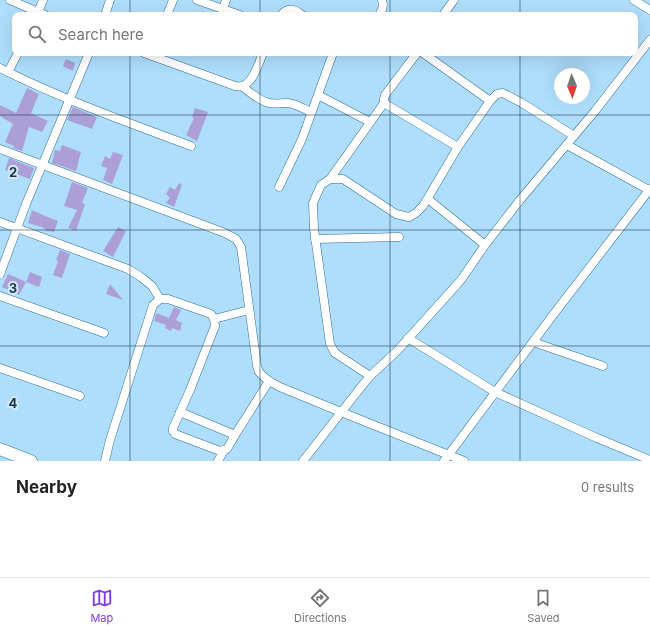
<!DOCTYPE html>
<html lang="en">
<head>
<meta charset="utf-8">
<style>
	body { margin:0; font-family:Inter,sans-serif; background:#f2f2f2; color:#222 }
	.compass { position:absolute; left:554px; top:68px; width:36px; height:36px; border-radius:50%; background:#fff; box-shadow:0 4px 16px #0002; rotate:178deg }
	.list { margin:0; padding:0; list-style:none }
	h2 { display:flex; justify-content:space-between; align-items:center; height:52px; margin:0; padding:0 16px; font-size:17px }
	h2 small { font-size:13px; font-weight:400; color:#767676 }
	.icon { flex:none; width:22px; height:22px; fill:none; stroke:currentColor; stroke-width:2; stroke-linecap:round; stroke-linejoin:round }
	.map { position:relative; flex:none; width:650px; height:461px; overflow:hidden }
	.search { position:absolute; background:#fff; box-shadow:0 4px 16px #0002; left:12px; right:12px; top:12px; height:44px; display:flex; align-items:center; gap:10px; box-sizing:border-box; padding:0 14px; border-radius:8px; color:#767676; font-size:15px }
	.sheet { height:116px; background:#fff }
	nav { display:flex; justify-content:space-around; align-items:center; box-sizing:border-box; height:56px; border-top:1px solid #e0e0e0; background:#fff; font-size:11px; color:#767676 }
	nav a { display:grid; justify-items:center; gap:2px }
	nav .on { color:#7c3aed }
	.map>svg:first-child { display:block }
	.building { fill:#ac9fd7 }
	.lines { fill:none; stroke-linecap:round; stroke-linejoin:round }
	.street-casing { stroke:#326e8f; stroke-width:9 }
	.secondary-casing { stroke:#326e8f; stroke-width:13 }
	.street { stroke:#fff; stroke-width:8 }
	.secondary { stroke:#fff; stroke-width:12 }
	.grid { fill:none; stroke:#1c3544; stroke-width:1; stroke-opacity:0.55 }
	.grid-label { font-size:13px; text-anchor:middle; font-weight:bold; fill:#1c3544; stroke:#d0e8f7; stroke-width:4; stroke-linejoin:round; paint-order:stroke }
</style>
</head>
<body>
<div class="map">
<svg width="650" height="461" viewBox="0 0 650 461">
	<rect width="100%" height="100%" fill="#aedefc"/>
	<g class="building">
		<polygon points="66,59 75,63 73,71 63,66"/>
		<polygon points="27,88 39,94 31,113 48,121 42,132 29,127 22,151 13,148 14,146 5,142 13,124 0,116 0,105 16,113"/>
		<polygon points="73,107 97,117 92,129 67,120"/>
		<polygon points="195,108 208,112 197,141 186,135 194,118 192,117"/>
		<polygon points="62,145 81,152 76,171 52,163 55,150 60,151"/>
		<polygon points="113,152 123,155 112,184 103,180 107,168 101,166 105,156 110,159"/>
		<polygon points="9,158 34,168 30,179 5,170"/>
		<polygon points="72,182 88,188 82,203 85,204 76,231 68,228 77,210 64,206"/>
		<polygon points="179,183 182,185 174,207 166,203 170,198 166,194 170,187 175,190"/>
		<polygon points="32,210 45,216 58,221 54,232 47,231 42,227 28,223"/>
		<polygon points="118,227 126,231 113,257 103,251"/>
		<polygon points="60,250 70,254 62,278 53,275 58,261 56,260"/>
		<polygon points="30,272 42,277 39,287 26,282"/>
		<polygon points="8,274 26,282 19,295 2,287"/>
		<polygon points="110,284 123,300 106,294"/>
		<polygon points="174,307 181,310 176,320 182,323 180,331 172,328 171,331 165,328 166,325 154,321 156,313 169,318"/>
	</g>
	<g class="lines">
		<g class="street-casing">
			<g id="street">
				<polyline points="10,0 45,15"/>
				<polyline points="197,0 240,15"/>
				<polyline points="634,0 650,10"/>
				<polyline points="223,9 226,0"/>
				<polyline points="37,15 43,0"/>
				<polyline points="105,15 110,0"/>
				<polyline points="167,15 173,0"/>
				<path d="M281,15C288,7 294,8 302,15"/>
				<path d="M379,15C383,10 384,6 382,0"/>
				<polyline points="443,15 454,0"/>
				<path d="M144,53L235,86C238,86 240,87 242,86C253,84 259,62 263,53"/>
				<polyline points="417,53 385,95 384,99 384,103 458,147"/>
				<polyline points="423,53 490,101"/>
				<path d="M0,68C61,99 127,122 191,146"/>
				<polyline points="8,72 18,53"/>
				<path d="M242,86C249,92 257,99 266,102C273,105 280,103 288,103C296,104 304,109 311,112"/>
				<polyline points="318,95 370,122"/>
				<polyline points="567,145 649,190"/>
				<polyline points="0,149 225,233 236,239 241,247 257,366 259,372 263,376 269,381 280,387 341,412 464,461"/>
				<polyline points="330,179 384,103"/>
				<polyline points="279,187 302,139 333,53"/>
				<polyline points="428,199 485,245"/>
				<polyline points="0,222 128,269 141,277 152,286 160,299"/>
				<polyline points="315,239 399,237"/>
				<polyline points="0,274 26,204 89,53"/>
				<polyline points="0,296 104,333"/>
				<polyline points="214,319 249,310"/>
				<polyline points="408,338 495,392 597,438 650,460"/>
				<polyline points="533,342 603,366"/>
				<polyline points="0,368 80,396"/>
				<polyline points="370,376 335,353 330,344 314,229 313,203 321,185 330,179 343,179 396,214 409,217 416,213 423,206 458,147 490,101 497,94 503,93 522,103 574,136"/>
				<polyline points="180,412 235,435"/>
				<polyline points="105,461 110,440 153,305 160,299 168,299 211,314 214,319 215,326 190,390 173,428 173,431 175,434 220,451 224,450 227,449 235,435 269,381"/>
				<polyline points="218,461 224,450"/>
				<polyline points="303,461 361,387 370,376 397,351 461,280 485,245 520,200 595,111 650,40"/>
				<polyline points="444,461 553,315 650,189"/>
			</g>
		</g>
		<g class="secondary-casing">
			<polyline id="secondary" points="0,449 31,461"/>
		</g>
		<use href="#street" class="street"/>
		<use href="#secondary" class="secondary"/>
	</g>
	<path class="grid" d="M130,0V15M260,0V15M390,0V15M520,0V15M130,53V461M260,53V461M390,53V461M520,53V461M0,115H650M0,230H650M0,346H650"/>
	<g class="grid-label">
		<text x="13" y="177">2</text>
		<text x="13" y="293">3</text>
		<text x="13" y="408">4</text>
	</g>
</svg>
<svg class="compass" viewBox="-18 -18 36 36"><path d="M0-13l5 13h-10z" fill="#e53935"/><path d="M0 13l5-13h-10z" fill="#767676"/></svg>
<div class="search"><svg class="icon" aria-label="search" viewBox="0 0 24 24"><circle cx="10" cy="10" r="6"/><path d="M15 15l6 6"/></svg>Search here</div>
</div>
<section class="sheet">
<h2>Nearby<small>0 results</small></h2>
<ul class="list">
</ul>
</section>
<nav>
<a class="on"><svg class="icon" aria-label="map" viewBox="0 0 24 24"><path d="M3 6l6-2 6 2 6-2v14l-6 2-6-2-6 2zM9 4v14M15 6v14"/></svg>Map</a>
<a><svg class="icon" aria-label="directions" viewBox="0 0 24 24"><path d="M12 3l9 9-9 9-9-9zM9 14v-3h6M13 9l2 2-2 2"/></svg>Directions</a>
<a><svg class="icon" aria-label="saved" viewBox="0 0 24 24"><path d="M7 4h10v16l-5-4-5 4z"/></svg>Saved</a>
</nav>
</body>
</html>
